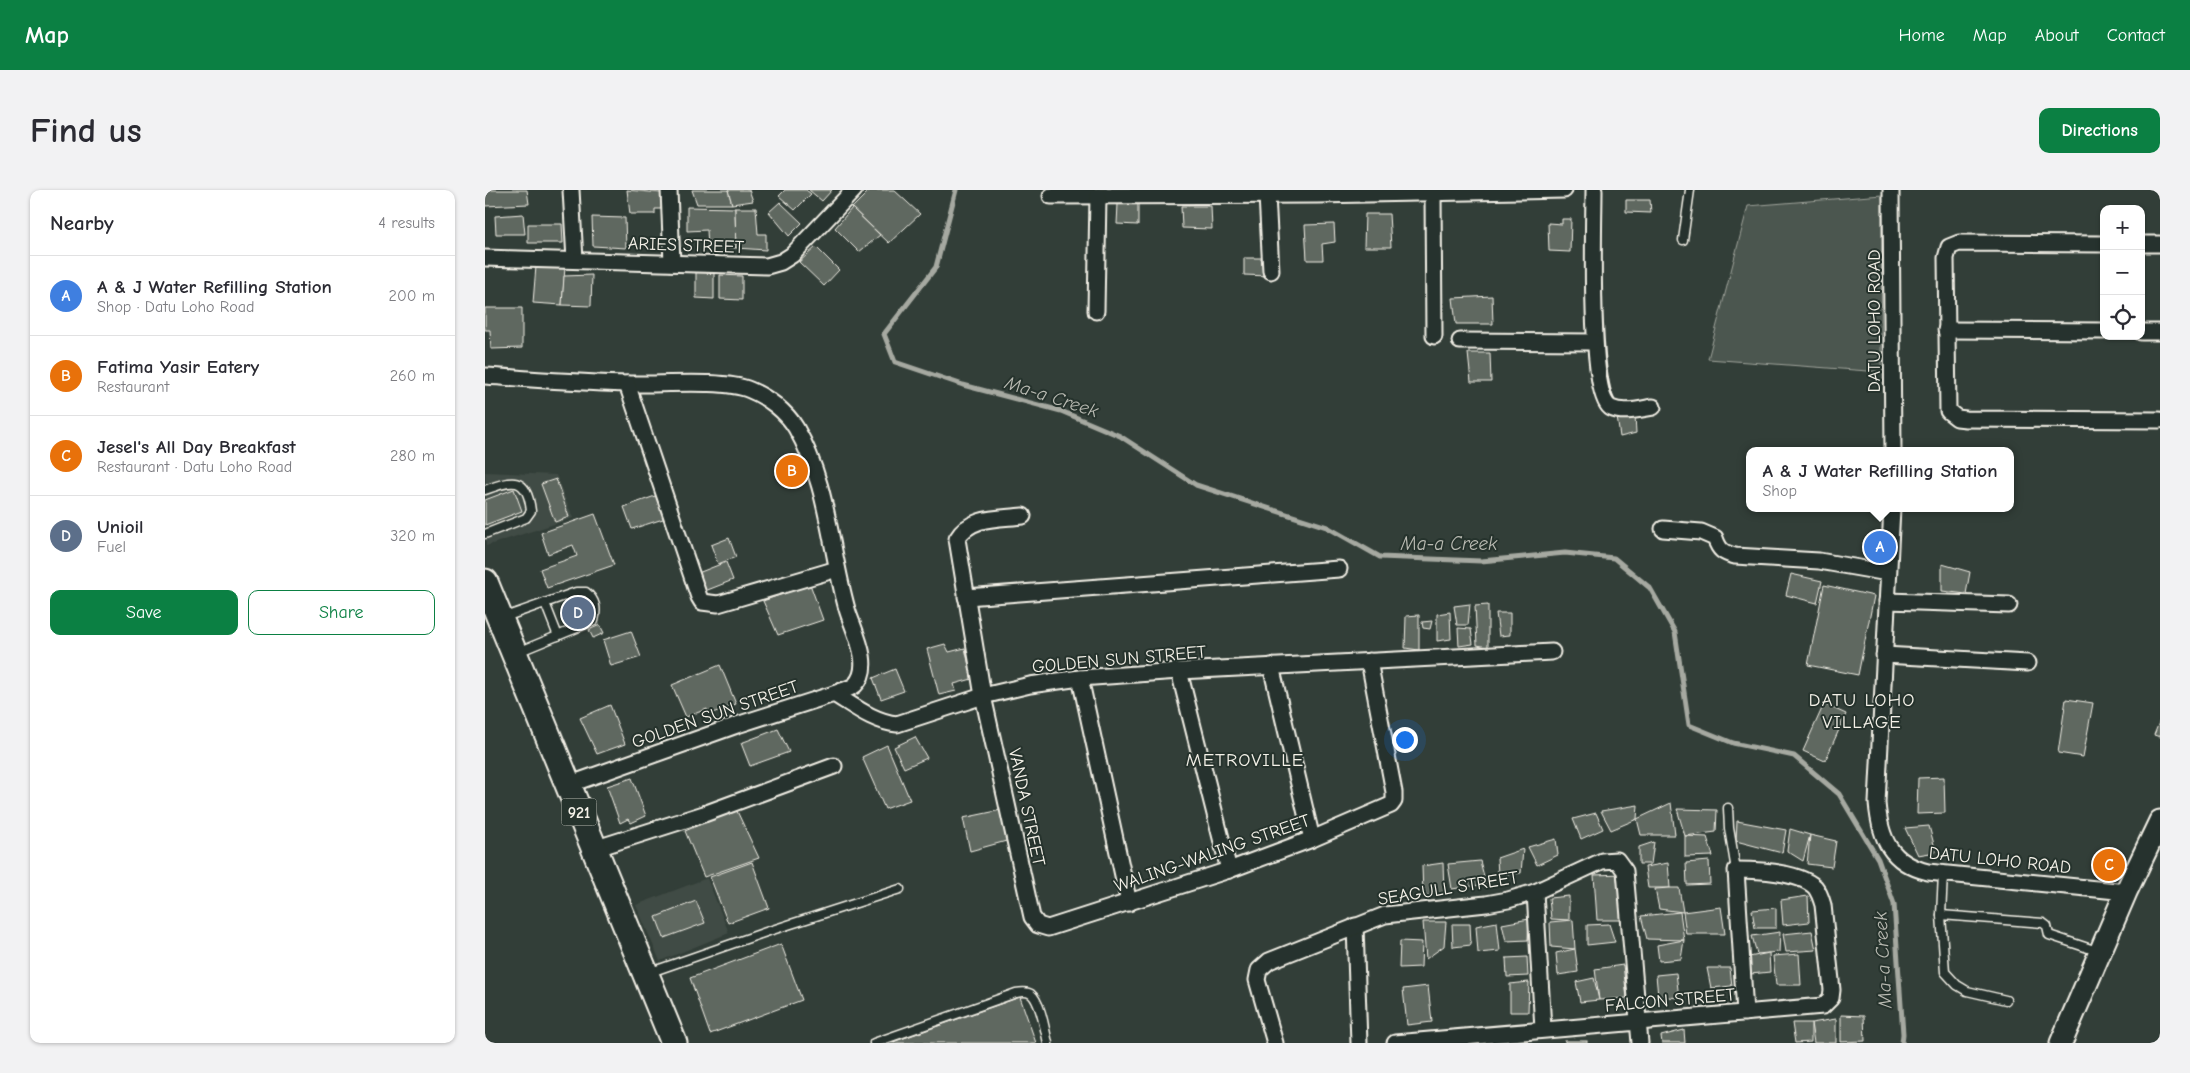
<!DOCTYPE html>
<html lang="en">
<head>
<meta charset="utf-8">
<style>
	body { margin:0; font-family:"Comic Neue",sans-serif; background:#f2f2f3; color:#2b2b33 }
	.controls { position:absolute; right:15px; top:15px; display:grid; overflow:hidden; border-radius:10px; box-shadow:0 1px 4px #0004 }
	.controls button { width:45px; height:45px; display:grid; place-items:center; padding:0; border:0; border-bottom:1px solid #e1e1e2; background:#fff; color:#2b2b33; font:25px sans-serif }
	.you { position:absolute; left:919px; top:549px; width:18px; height:18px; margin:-12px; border:4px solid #fff; border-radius:50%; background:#1a73e8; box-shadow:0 0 0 8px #1a73e833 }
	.badge { display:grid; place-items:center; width:32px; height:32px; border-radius:50%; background:#0b8043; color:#fff; font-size:16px; font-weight:700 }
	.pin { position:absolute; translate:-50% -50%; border:2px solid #fff; box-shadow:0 1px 5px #0006 }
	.popup { position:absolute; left:1261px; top:257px; width:268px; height:65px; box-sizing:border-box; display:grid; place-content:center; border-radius:10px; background:#fff; filter:drop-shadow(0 1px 4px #0005); font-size:16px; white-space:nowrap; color:#7c7c81 }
	.popup b { font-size:19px; color:#2b2b33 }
	.popup::after { content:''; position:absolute; left:50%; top:100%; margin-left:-10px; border:10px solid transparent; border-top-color:#fff }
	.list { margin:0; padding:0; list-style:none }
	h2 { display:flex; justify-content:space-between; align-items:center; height:65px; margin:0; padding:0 20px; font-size:21px }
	h2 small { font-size:16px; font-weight:400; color:#7c7c81 }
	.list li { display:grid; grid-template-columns:32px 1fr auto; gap:15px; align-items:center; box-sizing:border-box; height:80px; padding:0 20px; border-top:1px solid #e1e1e2 }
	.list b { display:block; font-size:19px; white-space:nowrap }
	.list p { margin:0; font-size:16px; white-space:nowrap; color:#7c7c81 }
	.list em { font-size:16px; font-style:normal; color:#7c7c81 }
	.actions { display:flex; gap:10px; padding:15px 20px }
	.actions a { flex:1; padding:11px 0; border:1px solid #0b8043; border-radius:10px; text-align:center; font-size:18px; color:#0b8043 }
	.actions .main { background:#0b8043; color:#fff }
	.icon { flex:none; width:28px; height:28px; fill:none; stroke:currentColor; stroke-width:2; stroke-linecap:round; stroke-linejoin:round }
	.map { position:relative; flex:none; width:1675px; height:853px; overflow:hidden; border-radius:10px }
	header { display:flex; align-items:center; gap:30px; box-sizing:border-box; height:70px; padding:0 25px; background:#0b8043; color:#fff }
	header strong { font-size:24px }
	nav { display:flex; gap:28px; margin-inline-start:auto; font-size:18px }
	.intro { display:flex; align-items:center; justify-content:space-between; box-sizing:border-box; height:120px; padding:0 30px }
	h1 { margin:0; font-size:35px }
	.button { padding:12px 22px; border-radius:10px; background:#0b8043; color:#fff; font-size:18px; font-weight:700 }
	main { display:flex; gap:30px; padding:0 30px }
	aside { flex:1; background:#fff; border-radius:10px; box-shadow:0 1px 4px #0004 }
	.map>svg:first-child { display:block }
	.built { fill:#404b44 }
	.green { fill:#4c564f; stroke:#a0a49c }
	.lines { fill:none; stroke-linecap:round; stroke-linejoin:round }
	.stream { stroke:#a6a9a1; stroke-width:5 }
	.building { fill:#5f6861; stroke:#f4f1e8 }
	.lane-casing { stroke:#f4f1e8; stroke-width:11 }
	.street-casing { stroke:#f4f1e8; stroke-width:19 }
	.secondary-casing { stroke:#f4f1e8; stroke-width:25 }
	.primary-casing { stroke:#f4f1e8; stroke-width:29 }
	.lane { stroke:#26332d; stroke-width:8 }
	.street { stroke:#26332d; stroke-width:15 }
	.secondary { stroke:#26332d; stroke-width:21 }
	.primary { stroke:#26332d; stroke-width:25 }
	.labels { text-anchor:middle; stroke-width:4; stroke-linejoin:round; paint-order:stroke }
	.shield { fill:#26332d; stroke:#b6b8b0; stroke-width:1 }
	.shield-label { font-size:16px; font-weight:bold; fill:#f4f1e8 }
	.street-label { font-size:18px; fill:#f4f1e8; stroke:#26332d }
	.water-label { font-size:19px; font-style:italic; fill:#babbb3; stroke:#26332d }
	.neighbourhood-label { font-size:19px; letter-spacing:1px; fill:#f4f1e8; stroke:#26332d }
</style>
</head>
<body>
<header>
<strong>Map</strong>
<nav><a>Home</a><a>Map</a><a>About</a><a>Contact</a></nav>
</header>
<div class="intro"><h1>Find us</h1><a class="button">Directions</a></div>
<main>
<aside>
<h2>Nearby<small>4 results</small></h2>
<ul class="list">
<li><span class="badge" style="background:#3f7fe0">A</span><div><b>A &amp; J Water Refilling Station</b><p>Shop · Datu Loho Road</p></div><em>200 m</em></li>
<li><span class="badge" style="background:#e8710a">B</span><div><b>Fatima Yasir Eatery</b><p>Restaurant</p></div><em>260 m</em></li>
<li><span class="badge" style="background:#e8710a">C</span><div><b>Jesel's All Day Breakfast</b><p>Restaurant · Datu Loho Road</p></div><em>280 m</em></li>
<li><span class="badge" style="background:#5c6f8a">D</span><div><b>Unioil</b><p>Fuel</p></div><em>320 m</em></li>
</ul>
<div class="actions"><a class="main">Save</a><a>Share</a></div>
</aside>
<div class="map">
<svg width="1675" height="853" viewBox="0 0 1675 853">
	<rect width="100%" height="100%" fill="#323e38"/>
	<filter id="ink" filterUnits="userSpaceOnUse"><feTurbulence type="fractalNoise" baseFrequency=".02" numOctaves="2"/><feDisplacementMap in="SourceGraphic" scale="10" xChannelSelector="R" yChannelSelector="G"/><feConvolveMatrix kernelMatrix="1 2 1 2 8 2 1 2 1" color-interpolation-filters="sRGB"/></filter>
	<g filter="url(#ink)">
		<g class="built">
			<polygon points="0,282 71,285 88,328 1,356"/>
			<polygon points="222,688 244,743 175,771 151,715"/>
		</g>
		<polygon class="green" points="1397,5 1396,182 1223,169 1263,16"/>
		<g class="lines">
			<polyline class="stream" points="471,0 451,77 399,144 410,172 478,195 576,221 635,246 711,295 842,337 895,367 996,371 1080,363 1129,368 1165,398 1190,442 1204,535 1248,553 1309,566 1354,604 1393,669 1409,714 1418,844 1417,853"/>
		</g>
		<g class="building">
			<polygon points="0,0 42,0 44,14 0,16"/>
			<polygon points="142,0 177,3 176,19 170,19 170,24 145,24"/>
			<polygon points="207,0 243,0 247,14 212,14"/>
			<polygon points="243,0 264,0 268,11 247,14"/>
			<polygon points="300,0 321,0 326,4 310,20 294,6"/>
			<polygon points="324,0 347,0 337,11"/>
			<polygon points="385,0 409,0 435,24 404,53 367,18"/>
			<polygon points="1141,10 1165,10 1166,23 1141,22"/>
			<polygon points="295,12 317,33 304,46 284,22"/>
			<polygon points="633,14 653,14 653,35 632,34"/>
			<polygon points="696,16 726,16 727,39 697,38"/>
			<polygon points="202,17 250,18 251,58 223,58 222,40 202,41"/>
			<polygon points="250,18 271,18 273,44 281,44 281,60 251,58"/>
			<polygon points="367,18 395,45 374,62 350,38"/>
			<polygon points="38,24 40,44 11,44 10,26"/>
			<polygon points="880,24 904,24 906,57 879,57"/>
			<polygon points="107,27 140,28 141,58 108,56"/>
			<polygon points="1077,29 1086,29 1085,62 1064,61 1063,33 1077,34"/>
			<polygon points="43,34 77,34 78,53 43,53"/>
			<polygon points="849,34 850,52 837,54 838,70 822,70 820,35"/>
			<polygon points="331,57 354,80 339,96 314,72"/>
			<polygon points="759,68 784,68 784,86 759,85"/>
			<polygon points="51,76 80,77 77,115 48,113"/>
			<polygon points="211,82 229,83 229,109 211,108"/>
			<polygon points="107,85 106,116 77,115 79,86"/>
			<polygon points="235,85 257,86 257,110 235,109"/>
			<polygon points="1007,106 1008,134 971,134 968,108"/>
			<polygon points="0,118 37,118 37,158 6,159 5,140 0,140"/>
			<polygon points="983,163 1005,163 1006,192 986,192"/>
			<polygon points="1150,226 1151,243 1135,247 1132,227"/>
			<polygon points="71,289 84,327 70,332 56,294"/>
			<polygon points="29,299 37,321 0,335 0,310"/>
			<polygon points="173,305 181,328 147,339 139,317"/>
			<polygon points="110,324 129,375 62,398 55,379 92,366 88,355 63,364 56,343"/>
			<polygon points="244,348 251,367 233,374 226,355"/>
			<polygon points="241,372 248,390 220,401 213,383"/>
			<polygon points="1457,374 1485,382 1481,404 1457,401"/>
			<polygon points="1306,384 1337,391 1332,413 1301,405"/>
			<polygon points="325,394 338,430 293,445 278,411"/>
			<polygon points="1339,395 1389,406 1373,485 1323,475"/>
			<polygon points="985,414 983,435 972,435 969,416"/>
			<polygon points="1003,415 1003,457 992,455 990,416"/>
			<polygon points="965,422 966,449 952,451 952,424"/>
			<polygon points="1011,423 1025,423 1025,445 1014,446"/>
			<polygon points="934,425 934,460 920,458 921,426"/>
			<polygon points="947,431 945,439 938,438 937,432"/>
			<polygon points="115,435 119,443 108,448 104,440"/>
			<polygon points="973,438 986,439 988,454 974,456"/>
			<polygon points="146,441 156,467 126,476 118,450"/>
			<polygon points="460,454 464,462 480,458 487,489 469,494 471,501 454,505 442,459"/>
			<polygon points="235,475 251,514 225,524 222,519 201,527 187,495"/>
			<polygon points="410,479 419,501 396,509 388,488"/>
			<polygon points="1581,509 1608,513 1598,567 1573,563"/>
			<polygon points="1339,514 1361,524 1340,571 1318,561"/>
			<polygon points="125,515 140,554 112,564 95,528"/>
			<polygon points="1675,530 1675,547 1669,545"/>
			<polygon points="293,539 304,562 265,576 256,553"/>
			<polygon points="430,547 442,568 419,578 409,557"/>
			<polygon points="402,555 425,610 400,619 377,567"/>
			<polygon points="1459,587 1460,623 1432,624 1433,588"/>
			<polygon points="147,588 161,626 146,633 143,629 135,633 122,596"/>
			<polygon points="1186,613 1190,645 1156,645 1152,629"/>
			<polygon points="1153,615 1152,629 1126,640 1116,621"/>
			<polygon points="251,619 274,668 219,687 200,641"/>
			<polygon points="521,619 525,650 485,661 478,628"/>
			<polygon points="1192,619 1232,620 1231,642 1200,646"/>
			<polygon points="1111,623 1118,639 1096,649 1088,629"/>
			<polygon points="1252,631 1301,640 1297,663 1251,651"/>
			<polygon points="1444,636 1451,662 1433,665 1420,638"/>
			<polygon points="1305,639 1325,645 1318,671 1302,661"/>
			<polygon points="1325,645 1351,651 1347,677 1322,674"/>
			<polygon points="1200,646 1222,647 1228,666 1200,667"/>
			<polygon points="1071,649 1073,665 1052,675 1043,657"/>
			<polygon points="1169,652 1166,674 1154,674 1154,657"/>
			<polygon points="1038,659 1036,683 1013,685 1012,668"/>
			<polygon points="995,671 1001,694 967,699 963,674"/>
			<polygon points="1224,671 1225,694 1202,695 1201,673"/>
			<polygon points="267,672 284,718 243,733 225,687"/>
			<polygon points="958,673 959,704 938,706 937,676"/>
			<polygon points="1183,673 1185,698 1163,698 1160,677"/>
			<polygon points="1138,684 1139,730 1112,730 1109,685"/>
			<polygon points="1185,698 1194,698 1198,722 1174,719 1170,699"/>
			<polygon points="1084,706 1084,730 1066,729 1064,708"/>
			<polygon points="1323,706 1324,732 1298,735 1296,710"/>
			<polygon points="211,711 220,733 179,748 171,727"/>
			<polygon points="1236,717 1240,744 1201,744 1198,722"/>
			<polygon points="1291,718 1291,738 1270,738 1267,720"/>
			<polygon points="1195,722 1199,750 1162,749 1156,726"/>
			<polygon points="1044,729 1043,750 1021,751 1017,734"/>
			<polygon points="1088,730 1090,759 1066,757 1065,732"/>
			<polygon points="938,732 961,732 959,756 941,769"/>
			<polygon points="1012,732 1015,761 993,763 991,736"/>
			<polygon points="967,734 985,734 986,755 968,757"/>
			<polygon points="1124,734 1130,752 1102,755 1102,735"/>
			<polygon points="1327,741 1331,760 1301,762 1298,744"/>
			<polygon points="1295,742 1294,762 1272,764 1267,746"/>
			<polygon points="1199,750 1196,769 1174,771 1172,755"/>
			<polygon points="915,751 937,752 936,777 914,778"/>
			<polygon points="296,754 317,810 225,844 205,788"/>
			<polygon points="1090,759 1093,782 1073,785 1071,763"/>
			<polygon points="1284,763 1285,782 1266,784 1264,767"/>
			<polygon points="1314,764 1316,795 1291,795 1288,766"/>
			<polygon points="1042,767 1043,786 1022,787 1021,768"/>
			<polygon points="1138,775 1142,808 1114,810 1110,779"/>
			<polygon points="1222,778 1245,778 1247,796 1226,798"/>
			<polygon points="1191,783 1194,808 1173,806 1171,785"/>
			<polygon points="1109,788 1114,810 1095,812 1091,792"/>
			<polygon points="1044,792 1043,822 1025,822 1025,794"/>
			<polygon points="943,796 947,832 922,835 918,799"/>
			<polygon points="535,807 551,853 405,853"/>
			<polygon points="1356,825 1379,826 1380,851 1356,852"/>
			<polygon points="1351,829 1351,853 1329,853 1326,833"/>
			<polygon points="1307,833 1326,833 1326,852 1310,853"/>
			<polygon points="1199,840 1200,853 1177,853 1176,846"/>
			<rect x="1080" y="851" width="22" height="2"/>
		</g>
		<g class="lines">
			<g class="lane-casing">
				<g id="lane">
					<polyline points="1198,50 1205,0"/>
					<path d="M0,300C27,290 42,285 46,321L41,328L0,344"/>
					<polyline points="60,413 73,446"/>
					<path d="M17,428L91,402H101C111,410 112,419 109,431L33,462"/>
					<polyline points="1243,618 1244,638 1251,680"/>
					<polyline points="1458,684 1456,725 1460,782 1472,795 1482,801 1521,810"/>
					<polyline points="1456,725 1558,733 1562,736 1564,745 1615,762"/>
					<polyline points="163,783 281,742 415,699"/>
					<path d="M389,853L531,803C536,802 542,801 546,804C556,812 560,841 563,853"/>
				</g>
			</g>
			<g class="street-casing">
				<g id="street">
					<polyline points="86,0 90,70"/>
					<polyline points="184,0 187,73"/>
					<path d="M1109,0C1109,31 1103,206 1126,218C1138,224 1155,219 1168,217"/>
					<polyline points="1406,0 1408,261"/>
					<polyline points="948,3 949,146"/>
					<polyline points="782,5 786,81"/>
					<polyline points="566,6 832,5 1079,0"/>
					<polyline points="1619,54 1474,53 1464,57 1461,68 1463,221 1472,228 1481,229 1675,230"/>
					<polyline points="1656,54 1675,54"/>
					<polyline points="0,68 282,76 296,72 307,65 369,0"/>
					<polyline points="611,121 613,6"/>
					<polyline points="1461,140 1619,141"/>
					<polyline points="1656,142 1675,142"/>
					<polyline points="975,151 1109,152"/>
					<path d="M0,186C48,189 96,193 144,194C175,195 238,189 265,200C282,207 301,221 311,238C343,293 345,359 362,419C368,440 389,476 370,495C365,499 355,501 349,504"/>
					<polyline points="142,194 214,407 217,412 233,414 352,379"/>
					<path d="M1407,318L1392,613C1395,648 1405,673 1443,682L1641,702"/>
					<path d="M538,326C514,329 485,326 472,349L498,506L547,727L553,735L563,738L744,680L827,649L906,615L909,611V602L884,471"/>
					<path d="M1178,339L1216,342L1230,348C1234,360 1238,363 1250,366L1334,371L1403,383"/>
					<polyline points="481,407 854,379"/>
					<polyline points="1402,411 1524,415"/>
					<polyline points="1399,465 1543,473"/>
					<polyline points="786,476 827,649"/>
					<polyline points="694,481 744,680"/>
					<polyline points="595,488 644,713"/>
					<path d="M83,595L252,535L349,504C369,516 389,532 412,534L498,506L545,495L595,488L694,481L1067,462"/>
					<polyline points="109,659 219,624 349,576"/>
					<polyline points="1050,702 1058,839"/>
					<polyline points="870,736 874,853"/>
					<polyline points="790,853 772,790 774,780 784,771 900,725 1001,714 1023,710 1050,702 1117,671 1132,670 1140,681 1155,853"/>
					<path d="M910,853L1338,816L1346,808L1347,800L1338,715C1336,708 1334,702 1330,697C1314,682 1272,680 1251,680L1260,823"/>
				</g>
			</g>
			<g class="secondary-casing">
				<polyline id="secondary" points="1576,853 1641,702 1675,631"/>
			</g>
			<g class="primary-casing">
				<polyline id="primary" points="0,392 189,853"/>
			</g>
			<use href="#lane" class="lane"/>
			<use href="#street" class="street"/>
			<use href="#secondary" class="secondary"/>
			<use href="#primary" class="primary"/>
		</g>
	</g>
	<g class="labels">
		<rect class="shield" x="76.5" y="608.5" width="35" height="27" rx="4"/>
		<g class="shield-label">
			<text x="94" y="628">921</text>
		</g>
		<g class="street-label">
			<text transform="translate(201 55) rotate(2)" y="6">ARIES STREET</text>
			<text transform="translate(1389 131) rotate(-90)" y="6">DATU LOHO ROAD</text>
			<text transform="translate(634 469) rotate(-5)" y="6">GOLDEN SUN STREET</text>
			<text transform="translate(230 524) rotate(-19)" y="6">GOLDEN SUN STREET</text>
			<text transform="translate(542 617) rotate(78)" y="6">VANDA STREET</text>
			<text transform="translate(727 663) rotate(-19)" y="6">WALING-WALING STREET</text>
			<text transform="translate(1515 670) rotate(6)" y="6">DATU LOHO ROAD</text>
			<text transform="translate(963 698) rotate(-9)" y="6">SEAGULL STREET</text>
			<text transform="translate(1185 810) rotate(-5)" y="6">FALCON STREET</text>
		</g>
		<g class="water-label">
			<text transform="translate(567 206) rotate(18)" y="7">Ma-a Creek</text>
			<text x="964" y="360">Ma-a Creek</text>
			<text transform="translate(1397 770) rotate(-93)" y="7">Ma-a Creek</text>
		</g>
		<g class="neighbourhood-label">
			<text x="1377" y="516">DATU LOHO<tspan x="1377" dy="22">VILLAGE</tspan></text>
			<text x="760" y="576">METROVILLE</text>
		</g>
	</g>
</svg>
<div class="controls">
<button>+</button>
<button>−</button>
<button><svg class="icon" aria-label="locate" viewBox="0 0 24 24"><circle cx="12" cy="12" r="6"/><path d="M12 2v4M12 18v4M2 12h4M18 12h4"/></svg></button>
</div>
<div class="you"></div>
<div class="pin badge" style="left:1395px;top:357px;background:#3f7fe0">A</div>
<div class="popup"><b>A &amp; J Water Refilling Station</b>Shop</div>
<div class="pin badge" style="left:307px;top:281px;background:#e8710a">B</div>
<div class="pin badge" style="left:1624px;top:675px;background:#e8710a">C</div>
<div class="pin badge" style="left:93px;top:423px;background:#5c6f8a">D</div>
</div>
</main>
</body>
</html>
